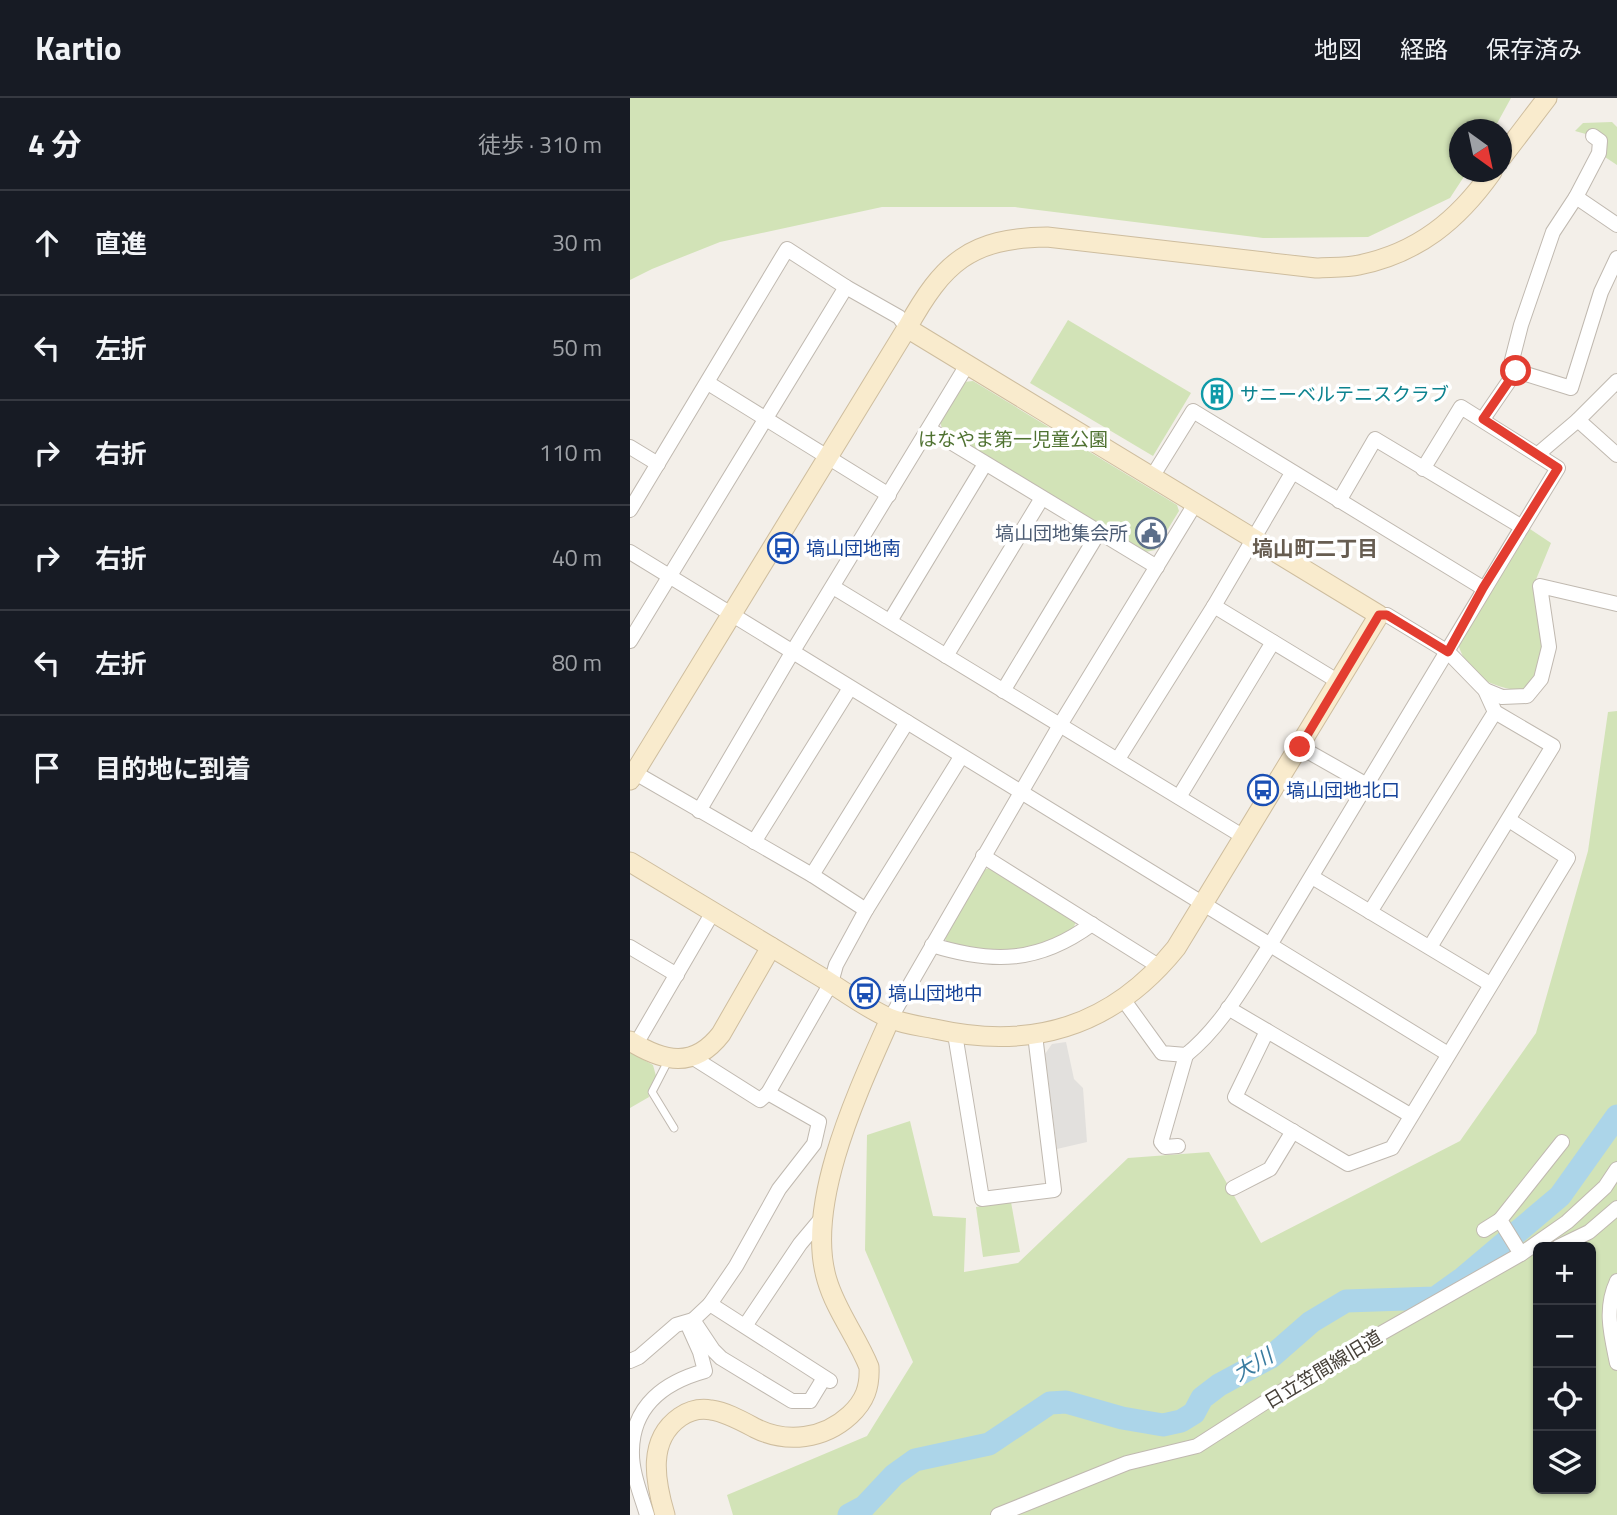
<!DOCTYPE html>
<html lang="ja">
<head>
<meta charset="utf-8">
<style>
	body { margin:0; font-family:"Titillium Web","Noto Sans JP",sans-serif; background:#20242c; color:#f1f3f6 }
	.controls { position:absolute; right:21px; bottom:21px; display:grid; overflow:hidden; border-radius:10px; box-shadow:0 2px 5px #0004 }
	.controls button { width:63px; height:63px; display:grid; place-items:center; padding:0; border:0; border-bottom:2px solid #363941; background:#171b24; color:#f1f3f6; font:35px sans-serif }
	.compass { position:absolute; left:819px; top:21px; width:63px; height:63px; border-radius:50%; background:#171b24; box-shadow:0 2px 5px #0004; rotate:147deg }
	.stop { position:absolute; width:21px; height:21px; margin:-16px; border:5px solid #e33d30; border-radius:50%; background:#fff }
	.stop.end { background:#e33d30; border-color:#fff; box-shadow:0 2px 7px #0008 }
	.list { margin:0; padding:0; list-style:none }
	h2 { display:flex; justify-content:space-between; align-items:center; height:91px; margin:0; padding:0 28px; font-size:30px }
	h2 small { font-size:23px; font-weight:400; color:#9ea1a6 }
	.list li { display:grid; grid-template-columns:46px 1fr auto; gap:21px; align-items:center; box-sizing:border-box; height:105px; padding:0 28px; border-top:2px solid #363941 }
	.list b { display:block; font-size:26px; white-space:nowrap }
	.list em { font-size:23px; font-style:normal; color:#9ea1a6 }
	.icon { flex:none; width:38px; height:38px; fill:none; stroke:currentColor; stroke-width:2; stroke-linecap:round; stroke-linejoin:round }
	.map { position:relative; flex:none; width:987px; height:1417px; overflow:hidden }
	header { display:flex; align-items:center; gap:42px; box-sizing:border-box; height:98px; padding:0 35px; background:#171b24; border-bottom:2px solid #363941 }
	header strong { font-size:33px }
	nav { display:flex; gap:38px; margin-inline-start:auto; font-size:24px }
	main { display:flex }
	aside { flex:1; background:#171b24 }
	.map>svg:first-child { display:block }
	.green { fill:#d2e3b7; fill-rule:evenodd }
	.parking { fill:#e2e0dd }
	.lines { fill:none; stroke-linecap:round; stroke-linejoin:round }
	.river { stroke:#acd5e9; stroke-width:23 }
	.lane-casing { stroke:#c0b9b0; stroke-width:9 }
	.street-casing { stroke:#c0b9b0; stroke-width:16 }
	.secondary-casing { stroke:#cebd9e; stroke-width:21 }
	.lane { stroke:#fff; stroke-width:7 }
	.street { stroke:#fff; stroke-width:14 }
	.secondary { stroke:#f9ebcd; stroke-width:19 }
	.route { stroke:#e33d30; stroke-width:9 }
	.labels { text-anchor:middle; stroke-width:7; stroke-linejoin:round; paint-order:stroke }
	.culture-label { font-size:19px; fill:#0d838f; stroke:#fff; text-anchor:start }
	.park-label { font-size:19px; fill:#4f7231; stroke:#fff }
	.service-label { font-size:19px; fill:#4e5e75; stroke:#fff; text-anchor:end }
	.transit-label { font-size:19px; fill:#164399; stroke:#fff; text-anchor:start }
	.street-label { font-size:19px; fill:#464038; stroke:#fff }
	.neighbourhood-label { font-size:21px; font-weight:bold; fill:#675d51; stroke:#fff }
	.water-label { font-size:21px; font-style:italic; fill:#3a7ca0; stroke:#fff }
</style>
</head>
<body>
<header>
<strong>Kartio</strong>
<nav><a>地図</a><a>経路</a><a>保存済み</a></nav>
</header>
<main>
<aside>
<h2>4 分<small>徒歩 · 310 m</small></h2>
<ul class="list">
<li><svg class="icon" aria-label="ahead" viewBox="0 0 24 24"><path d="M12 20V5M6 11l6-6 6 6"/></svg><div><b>直進</b></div><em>30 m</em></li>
<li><svg class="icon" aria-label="left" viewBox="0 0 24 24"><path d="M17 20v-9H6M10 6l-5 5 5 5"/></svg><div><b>左折</b></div><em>50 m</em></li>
<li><svg class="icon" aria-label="right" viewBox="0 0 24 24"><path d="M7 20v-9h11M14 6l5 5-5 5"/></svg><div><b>右折</b></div><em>110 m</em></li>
<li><svg class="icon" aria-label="right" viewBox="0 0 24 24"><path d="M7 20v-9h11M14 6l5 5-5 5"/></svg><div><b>右折</b></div><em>40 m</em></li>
<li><svg class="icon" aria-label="left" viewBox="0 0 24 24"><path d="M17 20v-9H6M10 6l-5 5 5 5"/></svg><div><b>左折</b></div><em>80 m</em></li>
<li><svg class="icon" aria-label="arrive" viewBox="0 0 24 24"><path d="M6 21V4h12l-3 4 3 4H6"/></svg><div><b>目的地に到着</b></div></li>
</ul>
</aside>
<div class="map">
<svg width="987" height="1417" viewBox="0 0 987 1417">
	<rect width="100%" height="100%" fill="#f3efe9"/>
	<g class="green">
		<polygon points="0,0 881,0 864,31 830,32 830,74 837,74 820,100 738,139 633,140 385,109 252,109 90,144 22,171 0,182"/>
		<polygon points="982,24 987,29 987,67 969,55 963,38 945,33 953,25"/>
		<polygon points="438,222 561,295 523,358 400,285"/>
		<polygon points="343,283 547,407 549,413 525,452 516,454 312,331 310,323 334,284"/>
		<path d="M900,431L921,445L905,484L915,545L908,577L892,594C858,586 840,582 828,546Z"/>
		<path d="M987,613V1417H103L97,1397L237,1338L283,1264L235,1152L237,1037L280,1023L303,1118L336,1120L334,1174L388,1165L498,1060L579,1054L631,1145L830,1043L906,935L958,753L978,614ZM908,1149H961V1391H908Z"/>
		<polygon points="359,770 446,824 442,833 389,855 354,854 317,844 313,838 351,773"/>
		<polygon points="0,954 23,967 26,978 18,994 19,999 0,1010"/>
		<polygon points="381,1104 390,1154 353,1159 346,1109"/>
	</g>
	<polygon class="parking" points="436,944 444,981 453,990 457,1044 427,1051 415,956 422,946"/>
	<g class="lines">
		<polyline class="river" points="219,1417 234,1409 264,1377 285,1362 359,1346 420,1305 436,1304 492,1320 533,1327 551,1323 564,1315 572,1300 589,1287 641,1259 681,1224 716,1203 805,1200 833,1180 930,1098 987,1018"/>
		<g class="lane-casing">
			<polyline id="lane" points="39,961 22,994 44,1030"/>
		</g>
		<g class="street-casing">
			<g id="street">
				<polyline points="946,99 969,55 970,43 963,38"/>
				<polyline points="886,273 882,262 891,227 923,134 946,99 987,127"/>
				<polyline points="886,273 941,290 971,194 987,160"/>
				<polyline points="78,285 259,397"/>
				<polyline points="853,321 886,273"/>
				<polyline points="948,322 987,283"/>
				<polyline points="299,331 527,469"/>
				<polyline points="0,349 28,366"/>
				<polyline points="908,356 948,322 987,357"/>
				<polyline points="793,371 831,309 928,370 892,429"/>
				<polyline points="522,379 563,313 853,490"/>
				<polyline points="0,412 157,151 216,189 269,219 277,230"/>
				<polyline points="0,454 818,956"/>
				<polyline points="203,489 614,739"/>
				<polyline points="584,508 709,584"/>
				<polyline points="749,517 757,517 818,554 855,592 865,614 923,648 800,849"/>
				<polyline points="260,523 355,366"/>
				<polyline points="0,543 216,189"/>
				<polyline points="316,558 412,400"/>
				<polyline points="855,592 872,599 897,598 911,581 919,549 910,488 987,506"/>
				<polyline points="373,593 469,434"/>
				<polyline points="670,649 737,687"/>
				<polyline points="488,661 584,508 662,375"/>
				<polyline points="0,672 182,777 236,812"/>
				<polyline points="549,699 643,544"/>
				<polyline points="69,713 163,553 337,267"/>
				<polyline points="124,744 220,590"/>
				<polyline points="353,758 530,869"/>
				<polyline points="182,777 277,624"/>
				<polyline points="682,779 860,886"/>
				<polyline points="740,814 865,614"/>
				<path d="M302,847C363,866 409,865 462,826"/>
				<polyline points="0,849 47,877"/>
				<path d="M493,901L532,955L556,957C592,928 615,885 640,847L892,429L745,341L709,403"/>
				<polyline points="598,910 780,1017"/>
				<polyline points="260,921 430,627 565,406"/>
				<polyline points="637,933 605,999 718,1066 762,1050 938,760 879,722"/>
				<polyline points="325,936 352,1101 424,1092 405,937"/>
				<polyline points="6,946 83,814"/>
				<polyline points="62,959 130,1002 138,995 201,885 206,867 236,812 331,659"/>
				<polyline points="138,995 189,1024 184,1046 149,1091 106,1168 80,1206 200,1283"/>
				<polyline points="548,1048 535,1049 531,1044 556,957"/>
				<polyline points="603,1090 640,1071 663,1033"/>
				<polyline points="854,1132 870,1122"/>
				<polyline points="928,1149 959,1134 987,1110"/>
				<polyline points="891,1156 870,1122 932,1044"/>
				<path d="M987,1183C974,1211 981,1236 987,1265"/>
				<polyline points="80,1206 63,1222 83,1252 91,1260 162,1303 180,1303 194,1280"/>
				<polyline points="115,1228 170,1146 191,1121"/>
				<polyline points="0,1263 9,1259 46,1227 63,1222"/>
				<path d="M17,1417C11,1397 1,1373 2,1352C3,1307 35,1284 75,1273L70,1254L57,1225"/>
				<polyline points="368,1417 497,1365 567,1348 676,1278 891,1156 937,1124 975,1089 987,1071"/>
			</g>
		</g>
		<g class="secondary-casing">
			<g id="secondary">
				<polyline points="872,59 917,0"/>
				<path d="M277,230C313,165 340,140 417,139L686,170C700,169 716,170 729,167C788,155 828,122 862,74"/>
				<path d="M0,682L277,230L749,517L546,850C483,928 403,953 305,931C290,928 273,926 259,920C234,909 210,890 186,876C124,839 62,801 0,764"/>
				<path d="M0,943C34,964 64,971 91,936L141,849"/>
				<path d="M35,1417C25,1383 17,1342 50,1319C59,1313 70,1310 81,1312C96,1314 112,1323 125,1330C157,1346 194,1341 220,1317C235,1303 240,1289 239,1269C227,1239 206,1213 197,1182C174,1106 229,991 260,921"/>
			</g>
		</g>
		<use href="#lane" class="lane"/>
		<use href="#street" class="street"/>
		<use href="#secondary" class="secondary"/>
	</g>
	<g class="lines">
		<polyline class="route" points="670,649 749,517 757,517 818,554 853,490 928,370 853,321 886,273"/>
	</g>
	<defs>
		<g id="building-ring" transform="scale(1.575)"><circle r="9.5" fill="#fff" stroke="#0f9aa8" stroke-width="1.5"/><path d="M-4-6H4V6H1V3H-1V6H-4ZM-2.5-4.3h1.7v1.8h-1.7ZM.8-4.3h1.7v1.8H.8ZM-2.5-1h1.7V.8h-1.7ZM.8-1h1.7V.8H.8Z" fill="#0f9aa8"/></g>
		<g id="civic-ring" transform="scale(1.575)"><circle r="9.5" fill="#fff" stroke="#5c6f8a" stroke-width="1.5"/><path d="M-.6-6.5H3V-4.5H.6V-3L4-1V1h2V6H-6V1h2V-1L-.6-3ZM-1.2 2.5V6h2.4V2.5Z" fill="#5c6f8a"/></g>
		<g id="bus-ring" transform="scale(1.575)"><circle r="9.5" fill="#fff" stroke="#1a4fb4" stroke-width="1.5"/><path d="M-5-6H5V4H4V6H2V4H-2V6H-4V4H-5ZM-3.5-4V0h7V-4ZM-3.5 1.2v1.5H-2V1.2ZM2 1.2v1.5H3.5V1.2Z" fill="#1a4fb4"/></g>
	</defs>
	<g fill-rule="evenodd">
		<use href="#building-ring" x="587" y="296"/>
		<use href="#civic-ring" x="521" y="435"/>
		<use href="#bus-ring" x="153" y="450"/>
		<use href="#bus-ring" x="633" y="692"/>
		<use href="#bus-ring" x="235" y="895"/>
	</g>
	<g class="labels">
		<g class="culture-label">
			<text x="610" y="303">サニーベルテニスクラブ</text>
		</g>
		<g class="park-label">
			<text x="383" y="348">はなやま第一児童公園</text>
		</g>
		<g class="service-label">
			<text x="498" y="442">塙山団地集会所</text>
		</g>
		<g class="transit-label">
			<text x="176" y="457">塙山団地南</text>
			<text x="656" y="699">塙山団地北口</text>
			<text x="258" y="902">塙山団地中</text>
		</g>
		<g class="street-label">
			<text transform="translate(693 1271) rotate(-31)" y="7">日立笠間線旧道</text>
		</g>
		<g class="neighbourhood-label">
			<text x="685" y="458">塙山町二丁目</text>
		</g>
		<g class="water-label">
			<text transform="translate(623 1267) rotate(-31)" y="7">大川</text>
		</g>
	</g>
</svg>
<div class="controls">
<button>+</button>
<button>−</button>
<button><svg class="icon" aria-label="locate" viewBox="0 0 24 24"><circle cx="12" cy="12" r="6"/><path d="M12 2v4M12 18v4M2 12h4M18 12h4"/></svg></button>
<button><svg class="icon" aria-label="layers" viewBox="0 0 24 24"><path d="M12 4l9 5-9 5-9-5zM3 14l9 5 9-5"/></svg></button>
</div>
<svg class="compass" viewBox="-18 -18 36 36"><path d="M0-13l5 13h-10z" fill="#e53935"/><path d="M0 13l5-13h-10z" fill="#9ea1a6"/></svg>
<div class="stop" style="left:886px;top:273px"></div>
<div class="stop end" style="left:670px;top:649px"></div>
</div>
</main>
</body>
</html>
